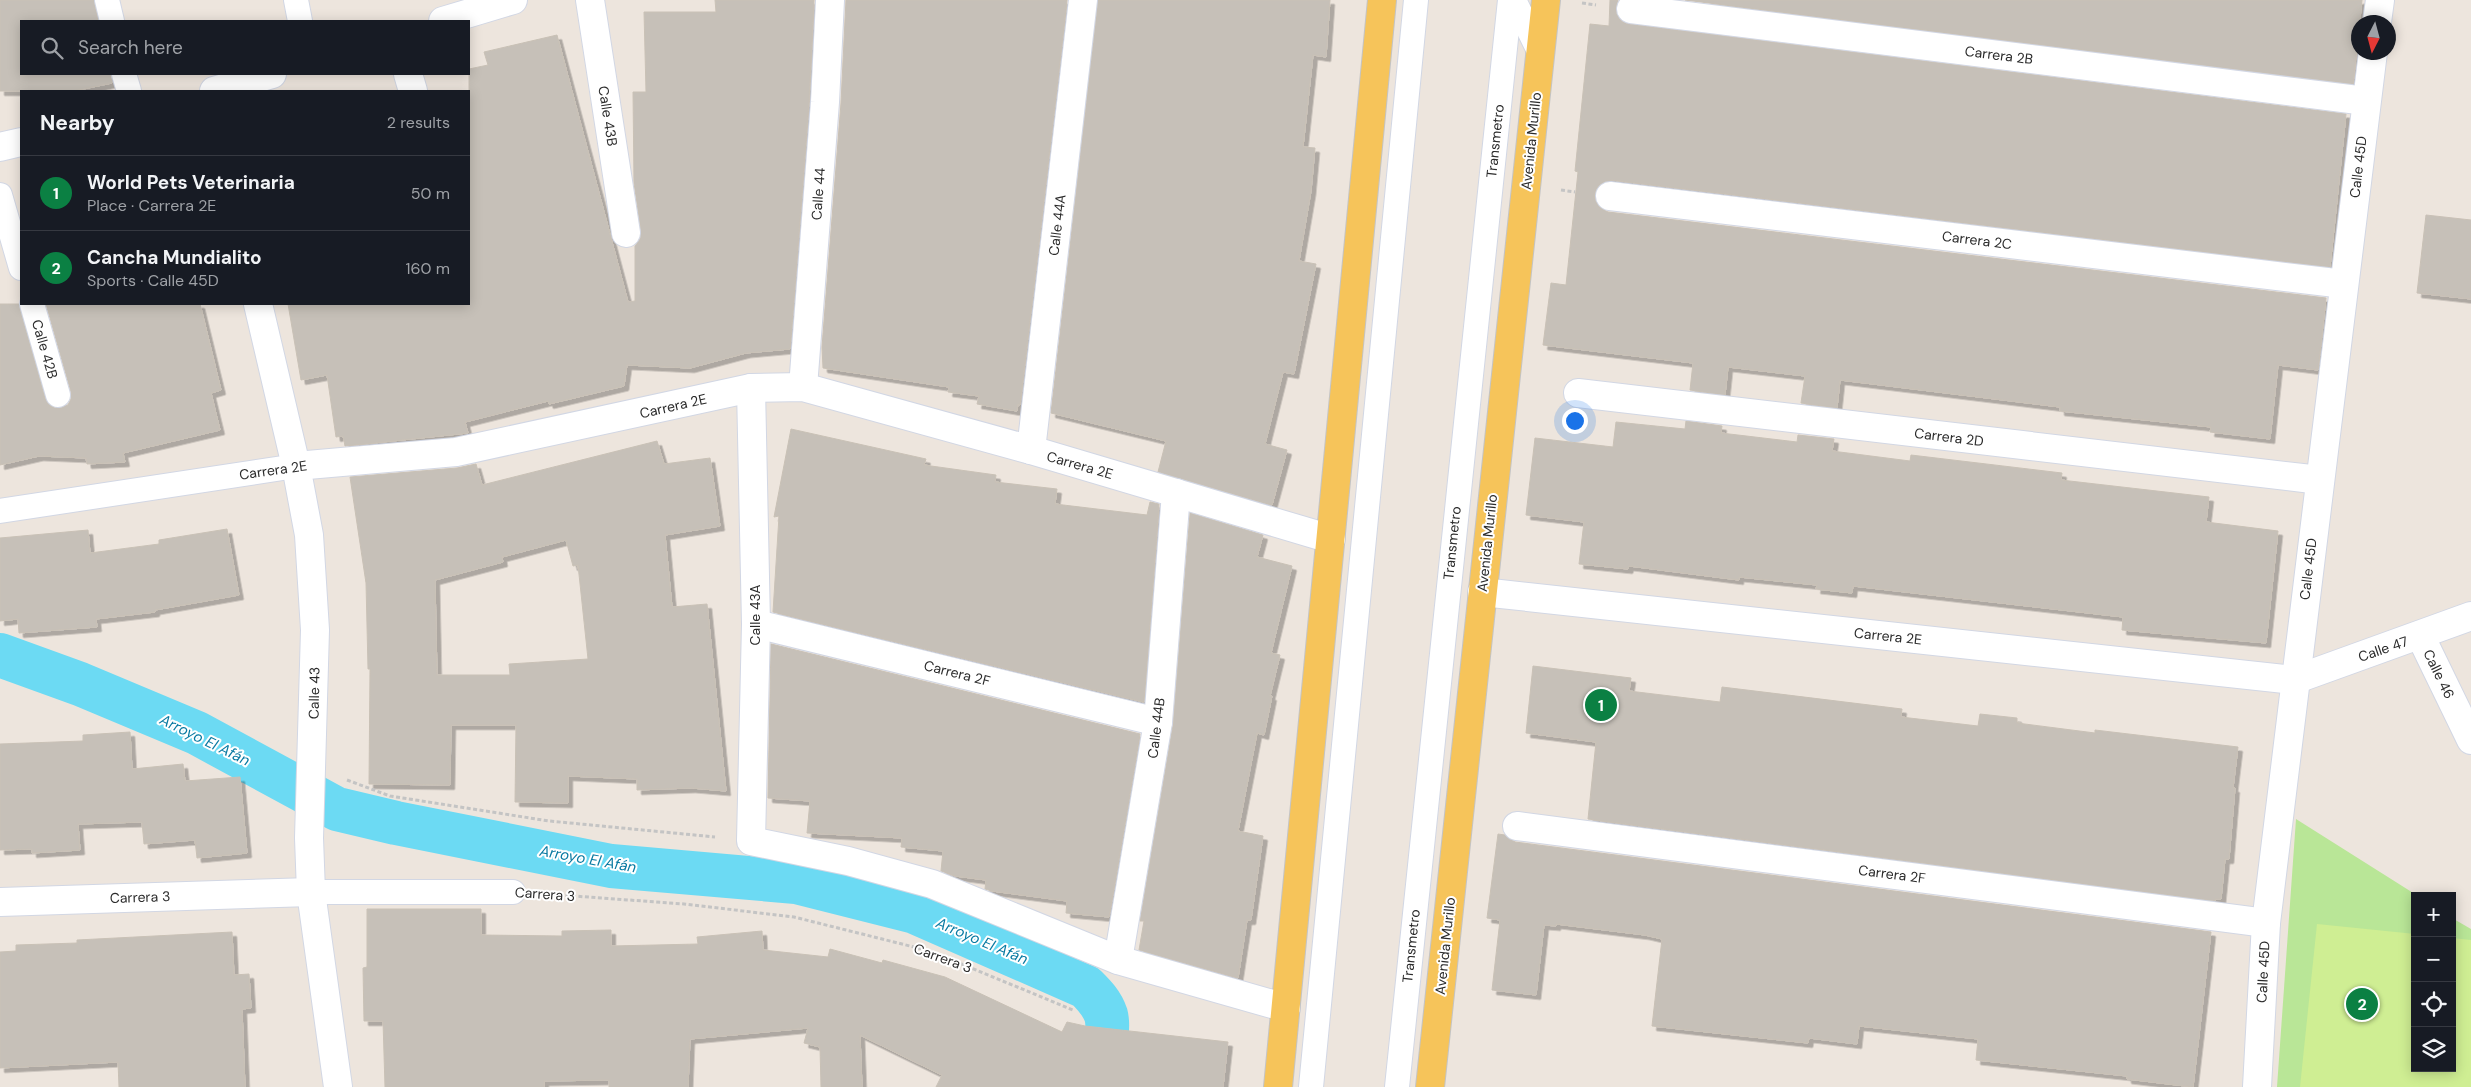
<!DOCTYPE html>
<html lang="en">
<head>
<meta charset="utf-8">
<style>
	body { margin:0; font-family:"DM Sans",sans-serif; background:#242831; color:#f1f3f6 }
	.controls { position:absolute; right:15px; bottom:15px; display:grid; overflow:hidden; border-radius:0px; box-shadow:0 2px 12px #0003 }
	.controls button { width:45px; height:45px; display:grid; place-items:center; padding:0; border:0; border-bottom:1px solid #363941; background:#171b24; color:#f1f3f6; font:25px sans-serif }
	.compass { position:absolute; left:2351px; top:15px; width:45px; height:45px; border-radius:50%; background:#171b24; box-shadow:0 2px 12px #0003; rotate:186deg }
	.you { position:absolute; left:1574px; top:420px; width:18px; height:18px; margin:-12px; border:4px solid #fff; border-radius:50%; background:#1a73e8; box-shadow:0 0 0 8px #1a73e833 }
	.badge { display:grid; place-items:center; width:32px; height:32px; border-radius:50%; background:#0b8043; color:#fff; font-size:16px; font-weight:700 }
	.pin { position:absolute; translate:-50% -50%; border:2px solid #fff; box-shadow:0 1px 5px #0006 }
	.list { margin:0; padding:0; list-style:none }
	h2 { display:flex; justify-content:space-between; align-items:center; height:65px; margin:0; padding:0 20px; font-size:21px }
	h2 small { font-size:16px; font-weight:400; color:#9ea1a6 }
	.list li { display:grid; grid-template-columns:32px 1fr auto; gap:15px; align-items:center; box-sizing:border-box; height:75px; padding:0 20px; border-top:1px solid #363941 }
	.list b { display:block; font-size:19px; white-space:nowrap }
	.list p { margin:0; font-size:16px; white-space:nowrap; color:#9ea1a6 }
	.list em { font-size:16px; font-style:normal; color:#9ea1a6 }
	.icon { flex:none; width:28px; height:28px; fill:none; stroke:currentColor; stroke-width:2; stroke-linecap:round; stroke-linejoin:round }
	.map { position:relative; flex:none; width:2471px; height:1087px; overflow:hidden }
	.search { position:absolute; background:#171b24; box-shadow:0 2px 12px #0003; left:20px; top:20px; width:450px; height:55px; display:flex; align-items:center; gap:12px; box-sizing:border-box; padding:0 18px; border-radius:0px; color:#9ea1a6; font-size:19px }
	.panel { position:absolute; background:#171b24; box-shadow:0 2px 12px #0003; left:20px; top:90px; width:450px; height:215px; border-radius:0px }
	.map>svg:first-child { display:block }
	.green { fill:#b9e697 }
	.pitch { fill:#cfee93 }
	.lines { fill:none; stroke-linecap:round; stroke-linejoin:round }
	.canal { stroke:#6cdaf3; stroke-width:44 }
	.building { fill:#c6c0b8; stroke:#c9c1b6; fill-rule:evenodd; filter:url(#shadow) }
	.lane-casing { stroke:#d2d7e4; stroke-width:26 }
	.street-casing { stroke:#d2d7e4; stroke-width:30 }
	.secondary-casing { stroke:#d2d7e4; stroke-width:30 }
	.primary-casing { stroke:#c4c4c4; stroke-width:30 }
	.path { stroke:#c4c4c4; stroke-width:3; stroke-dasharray:4 2.5; stroke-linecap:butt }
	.lane { stroke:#fff; stroke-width:24 }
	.street { stroke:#fff; stroke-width:28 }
	.secondary { stroke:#fff; stroke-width:28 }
	.primary { stroke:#f6c45a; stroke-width:28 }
	.labels { text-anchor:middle; stroke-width:4; stroke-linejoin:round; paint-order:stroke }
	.street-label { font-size:14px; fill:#2b2b2b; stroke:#fff }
	.water-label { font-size:15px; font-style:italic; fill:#087aa2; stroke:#fff }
</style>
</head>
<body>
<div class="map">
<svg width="2471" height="1087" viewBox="0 0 2471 1087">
	<defs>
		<filter id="shadow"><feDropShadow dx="4.5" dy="4.5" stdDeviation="0" flood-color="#0004"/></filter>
	</defs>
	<rect width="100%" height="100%" fill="#ede5dd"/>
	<polygon class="green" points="2296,819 2418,896 2415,896 2415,1068 2452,1068 2452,918 2471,929 2471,1087 2277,1087"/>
	<polygon class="pitch" points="2317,924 2415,934 2415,1068 2452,1068 2452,938 2471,940 2471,1087 2300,1087"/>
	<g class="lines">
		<path class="canal" d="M0,655L80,684L197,733L337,809L396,823L611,866L796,882L915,912L1086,987C1094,995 1102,1003 1106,1015C1111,1033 1100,1069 1094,1087"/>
	</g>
	<g class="building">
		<polygon points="0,0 94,0 98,21 21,21 21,74 110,74 112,83 74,91 0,91"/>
		<polygon points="715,0 814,0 809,101 790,349 746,353 690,368 627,365 624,386 549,404 548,401 465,422 468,433 345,446 343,436 336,437 327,375 301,380 288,304 469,304 469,69 488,65 484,52 557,35 628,302 635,301 635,246 640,239 641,231 634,183 633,92 646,92 644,12 716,12"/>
		<polygon points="846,0 1067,0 1020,405 1018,404 1017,411 977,404 979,396 948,392 949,387 823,368 822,347 841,103"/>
		<polygon points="1098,0 1330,0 1326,57 1313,55 1303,147 1315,148 1311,191 1299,261 1316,264 1294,374 1283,372 1265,444 1287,450 1272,505 1158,472 1166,441 1051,413"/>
		<polygon points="1610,0 1618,0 1616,8 1617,15 1622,22 1629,24 2346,114 2330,267 1612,180 1604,182 1598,186 1594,195 1596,202 1600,208 1608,212 2326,298 2318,370 2278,365 2270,439 2210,432 2211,427 2060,411 2060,407 1840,380 1837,408 1801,403 1805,376 1728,367 1725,395 1690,390 1693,363 1543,345 1551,283 1566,285 1578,172 1575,171 1590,24 1609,26"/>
		<polygon points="1685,0 2362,0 2353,84"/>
		<polygon points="2426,215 2471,220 2471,299 2417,293"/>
		<polygon points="0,304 19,304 45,399 49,405 55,408 68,405 71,399 71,392 46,304 200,304 221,390 211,393 220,430 123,453 125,462 87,464 86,458 39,456 0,465"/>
		<polygon points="1686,421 1722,426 1721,433 1797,442 1798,435 1834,439 1832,451 1910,461 1911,455 2062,473 2061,480 2209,497 2206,522 2278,531 2266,643 2122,630 2123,617 1853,586 1852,593 1816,589 1817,585 1739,577 1739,580 1629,566 1628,569 1579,564 1584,522 1526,515 1535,438 1613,447 1616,422 1685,429"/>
		<polygon points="791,429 926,459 924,465 996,475 995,482 1057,489 1055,504 1147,515 1150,502 1159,504 1144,702 773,612 779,516 774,517"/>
		<path d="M657,441L664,464L710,458L720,526L665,535L672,607L707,604L726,791L691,788L637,790V779L568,776V803L515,802L516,725H451L450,785L369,784L370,669H368L366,583L350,477L457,468L476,464L482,485ZM566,540L573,566L578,565L588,659L509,664L510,675H437L435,580L503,562L502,557Z"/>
		<polygon points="1190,513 1263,535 1257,557 1292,566 1271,653 1280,655 1270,696 1272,696 1264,735 1257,733 1238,831 1263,836 1251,920 1247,920 1238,978 1139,950 1144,921 1140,921 1173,725"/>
		<polygon points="227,529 239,595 155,610 155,612 96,619 97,627 19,633 18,619 0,621 0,538 88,530 90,553 159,544 159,540"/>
		<polygon points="771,644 1140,734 1109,917 1066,913 1067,901 992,891 985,889 986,880 955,876 941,871 943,851 901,847 902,838 807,833 810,801 768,798"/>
		<polygon points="1533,666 1631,678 1629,691 1720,702 1722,687 1902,709 1901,717 1978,726 1980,714 2017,718 2017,723 2095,733 2095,730 2238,747 2233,788 2235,788 2229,859 2225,859 2221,899 2215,899 2215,901 1588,819 1596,742 1526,733"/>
		<polygon points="130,732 132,769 183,764 185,781 240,777 247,853 197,858 195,840 144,844 142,822 78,824 80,850 32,853 32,849 0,850 0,744 83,741 83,735"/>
		<polygon points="1498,834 1505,835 1515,842 2211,932 2193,1087 2127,1079 2127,1076 1976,1060 1978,1039 1859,1026 1857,1044 1809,1038 1808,1043 1652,1026 1662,939 1645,935 1556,924 1556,926 1544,925 1536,995 1492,990 1500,920 1487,918"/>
		<polygon points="367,909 481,909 481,935 562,936 562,931 611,930 611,946 698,944 697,937 762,931 763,950 828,957 830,949 882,963 883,960 945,977 1062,1032 1067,1022 1085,1026 1228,1042 1223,1087 936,1087 942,1075 860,1035 862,1087 821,1087 820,1047 804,1043 808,1028 690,1039 688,1087 609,1087 609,1080 544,1081 544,1087 385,1087 383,1021 364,1021 363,968 367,967"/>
		<polygon points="232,932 234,975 249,974 251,1008 242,1009 245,1087 119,1087 118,1062 0,1068 0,952 16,951 16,945 77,943 77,940"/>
	</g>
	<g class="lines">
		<g class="lane-casing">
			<g id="lane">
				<polyline points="107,0 112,21"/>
				<polyline points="296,0 300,21"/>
				<polyline points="1514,0 1540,53"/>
				<polyline points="124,74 129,91"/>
				<polyline points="0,195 21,268"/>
				<polyline points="32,304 58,395"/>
				<polyline points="0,511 296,466"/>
				<polyline points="311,892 513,892"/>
				<polyline points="1311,1087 1416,0"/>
				<polyline points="1397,1087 1510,0"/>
			</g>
		</g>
		<g class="street-casing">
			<g id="street">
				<polyline points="590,0 626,233"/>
				<polyline points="1631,9 2366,101"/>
				<polyline points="443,21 513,0"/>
				<polyline points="2377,22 2380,0"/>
				<polyline points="408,74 413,91"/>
				<polyline points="214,91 272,74"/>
				<polyline points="0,147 21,142"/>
				<polyline points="1610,196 2344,284"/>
				<polyline points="258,304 296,466 309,535 315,630 309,838 311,892 338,1087"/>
				<polyline points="803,387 825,102 830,0"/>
				<polyline points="751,388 756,624 751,841 848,861 932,884 1118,960 1286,1008"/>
				<polyline points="1578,393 2320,480"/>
				<polyline points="1031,450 1083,0"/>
				<polyline points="296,466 456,452 751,388 803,387 1031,450 1331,539"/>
				<polyline points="756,624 1158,722"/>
				<polyline points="2420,635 2471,740"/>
				<polyline points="1517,826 2266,923"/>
				<polyline points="0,902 311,892"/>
				<polyline points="1118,960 1158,722 1176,493"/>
				<polyline points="2257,1087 2266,923 2373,52"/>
			</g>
		</g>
		<g class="secondary-casing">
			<polyline id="secondary" points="1482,592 2294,680 2471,616"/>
		</g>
		<g class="primary-casing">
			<g id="primary">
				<polyline points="1278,1087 1382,0"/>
				<polyline points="1430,1087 1546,0"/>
			</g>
		</g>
		<g class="path">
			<polyline points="1582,3 1596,5"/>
			<polyline points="1561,190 1575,192"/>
			<polyline points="347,780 390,796 549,821 715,837"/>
			<polyline points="546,894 684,904 794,917 930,951 1073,1010"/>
		</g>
		<use href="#lane" class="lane"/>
		<use href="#street" class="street"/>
		<use href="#secondary" class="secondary"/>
		<use href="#primary" class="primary"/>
	</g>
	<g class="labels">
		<g class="street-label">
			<text transform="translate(1999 55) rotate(7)" y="5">Carrera 2B</text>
			<text transform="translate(608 116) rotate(81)" y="5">Calle 43B</text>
			<text transform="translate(1495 141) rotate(-84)" y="5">Transmetro</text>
			<text transform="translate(1531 141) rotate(-84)" y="5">Avenida Murillo</text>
			<text transform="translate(2358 167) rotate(-83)" y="5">Calle 45D</text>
			<text transform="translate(818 194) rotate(-86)" y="5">Calle 44</text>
			<text transform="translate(1057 225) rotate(-83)" y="5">Calle 44A</text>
			<text transform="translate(1977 240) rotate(7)" y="5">Carrera 2C</text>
			<text transform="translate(45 349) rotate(74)" y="5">Calle 42B</text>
			<text transform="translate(673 406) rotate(-13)" y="5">Carrera 2E</text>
			<text transform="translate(1949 437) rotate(7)" y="5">Carrera 2D</text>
			<text transform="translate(1080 465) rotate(16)" y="5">Carrera 2E</text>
			<text transform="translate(273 470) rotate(-8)" y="5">Carrera 2E</text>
			<text transform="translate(1452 543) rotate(-84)" y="5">Transmetro</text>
			<text transform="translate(1487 543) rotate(-84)" y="5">Avenida Murillo</text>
			<text transform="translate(2308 569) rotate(-83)" y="5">Calle 45D</text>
			<text transform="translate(755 615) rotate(-90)" y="5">Calle 43A</text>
			<text transform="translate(1888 636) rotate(6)" y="5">Carrera 2E</text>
			<text transform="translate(2383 649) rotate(-19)" y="5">Calle 47</text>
			<text transform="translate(957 673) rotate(14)" y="5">Carrera 2F</text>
			<text transform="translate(2439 674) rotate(64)" y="5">Calle 46</text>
			<text transform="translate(314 693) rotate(-89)" y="5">Calle 43</text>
			<text transform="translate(1156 728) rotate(-83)" y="5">Calle 44B</text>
			<text transform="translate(1892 874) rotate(7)" y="5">Carrera 2F</text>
			<text transform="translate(545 894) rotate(4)" y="5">Carrera 3</text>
			<text transform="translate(140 897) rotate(-2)" y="5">Carrera 3</text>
			<text transform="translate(1411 946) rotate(-84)" y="5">Transmetro</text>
			<text transform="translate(1445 946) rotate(-84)" y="5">Avenida Murillo</text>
			<text transform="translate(943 958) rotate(20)" y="5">Carrera 3</text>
			<text transform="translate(2263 972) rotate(-87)" y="5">Calle 45D</text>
		</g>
		<g class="water-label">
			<text transform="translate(205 740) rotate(26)" y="5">Arroyo El Afán</text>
			<text transform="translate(588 859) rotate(10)" y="5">Arroyo El Afán</text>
			<text transform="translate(982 941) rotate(23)" y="5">Arroyo El Afán</text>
		</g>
	</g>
</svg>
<div class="controls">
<button>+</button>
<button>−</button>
<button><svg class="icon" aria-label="locate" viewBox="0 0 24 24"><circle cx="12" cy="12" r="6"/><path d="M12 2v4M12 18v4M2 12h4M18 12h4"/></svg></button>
<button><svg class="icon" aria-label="layers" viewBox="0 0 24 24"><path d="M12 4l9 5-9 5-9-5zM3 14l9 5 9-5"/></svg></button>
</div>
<svg class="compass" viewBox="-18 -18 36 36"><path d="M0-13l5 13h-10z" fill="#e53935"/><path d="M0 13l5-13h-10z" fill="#9ea1a6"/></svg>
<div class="you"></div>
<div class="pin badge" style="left:1601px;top:705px">1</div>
<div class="pin badge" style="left:2362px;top:1004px">2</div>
<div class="search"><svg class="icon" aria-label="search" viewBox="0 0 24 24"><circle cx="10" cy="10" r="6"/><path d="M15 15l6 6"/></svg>Search here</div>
<section class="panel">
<h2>Nearby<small>2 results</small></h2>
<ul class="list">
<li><span class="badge">1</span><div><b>World Pets Veterinaria</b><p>Place · Carrera 2E</p></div><em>50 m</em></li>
<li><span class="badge">2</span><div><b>Cancha Mundialito</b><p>Sports · Calle 45D</p></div><em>160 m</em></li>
</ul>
</section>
</div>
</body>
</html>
